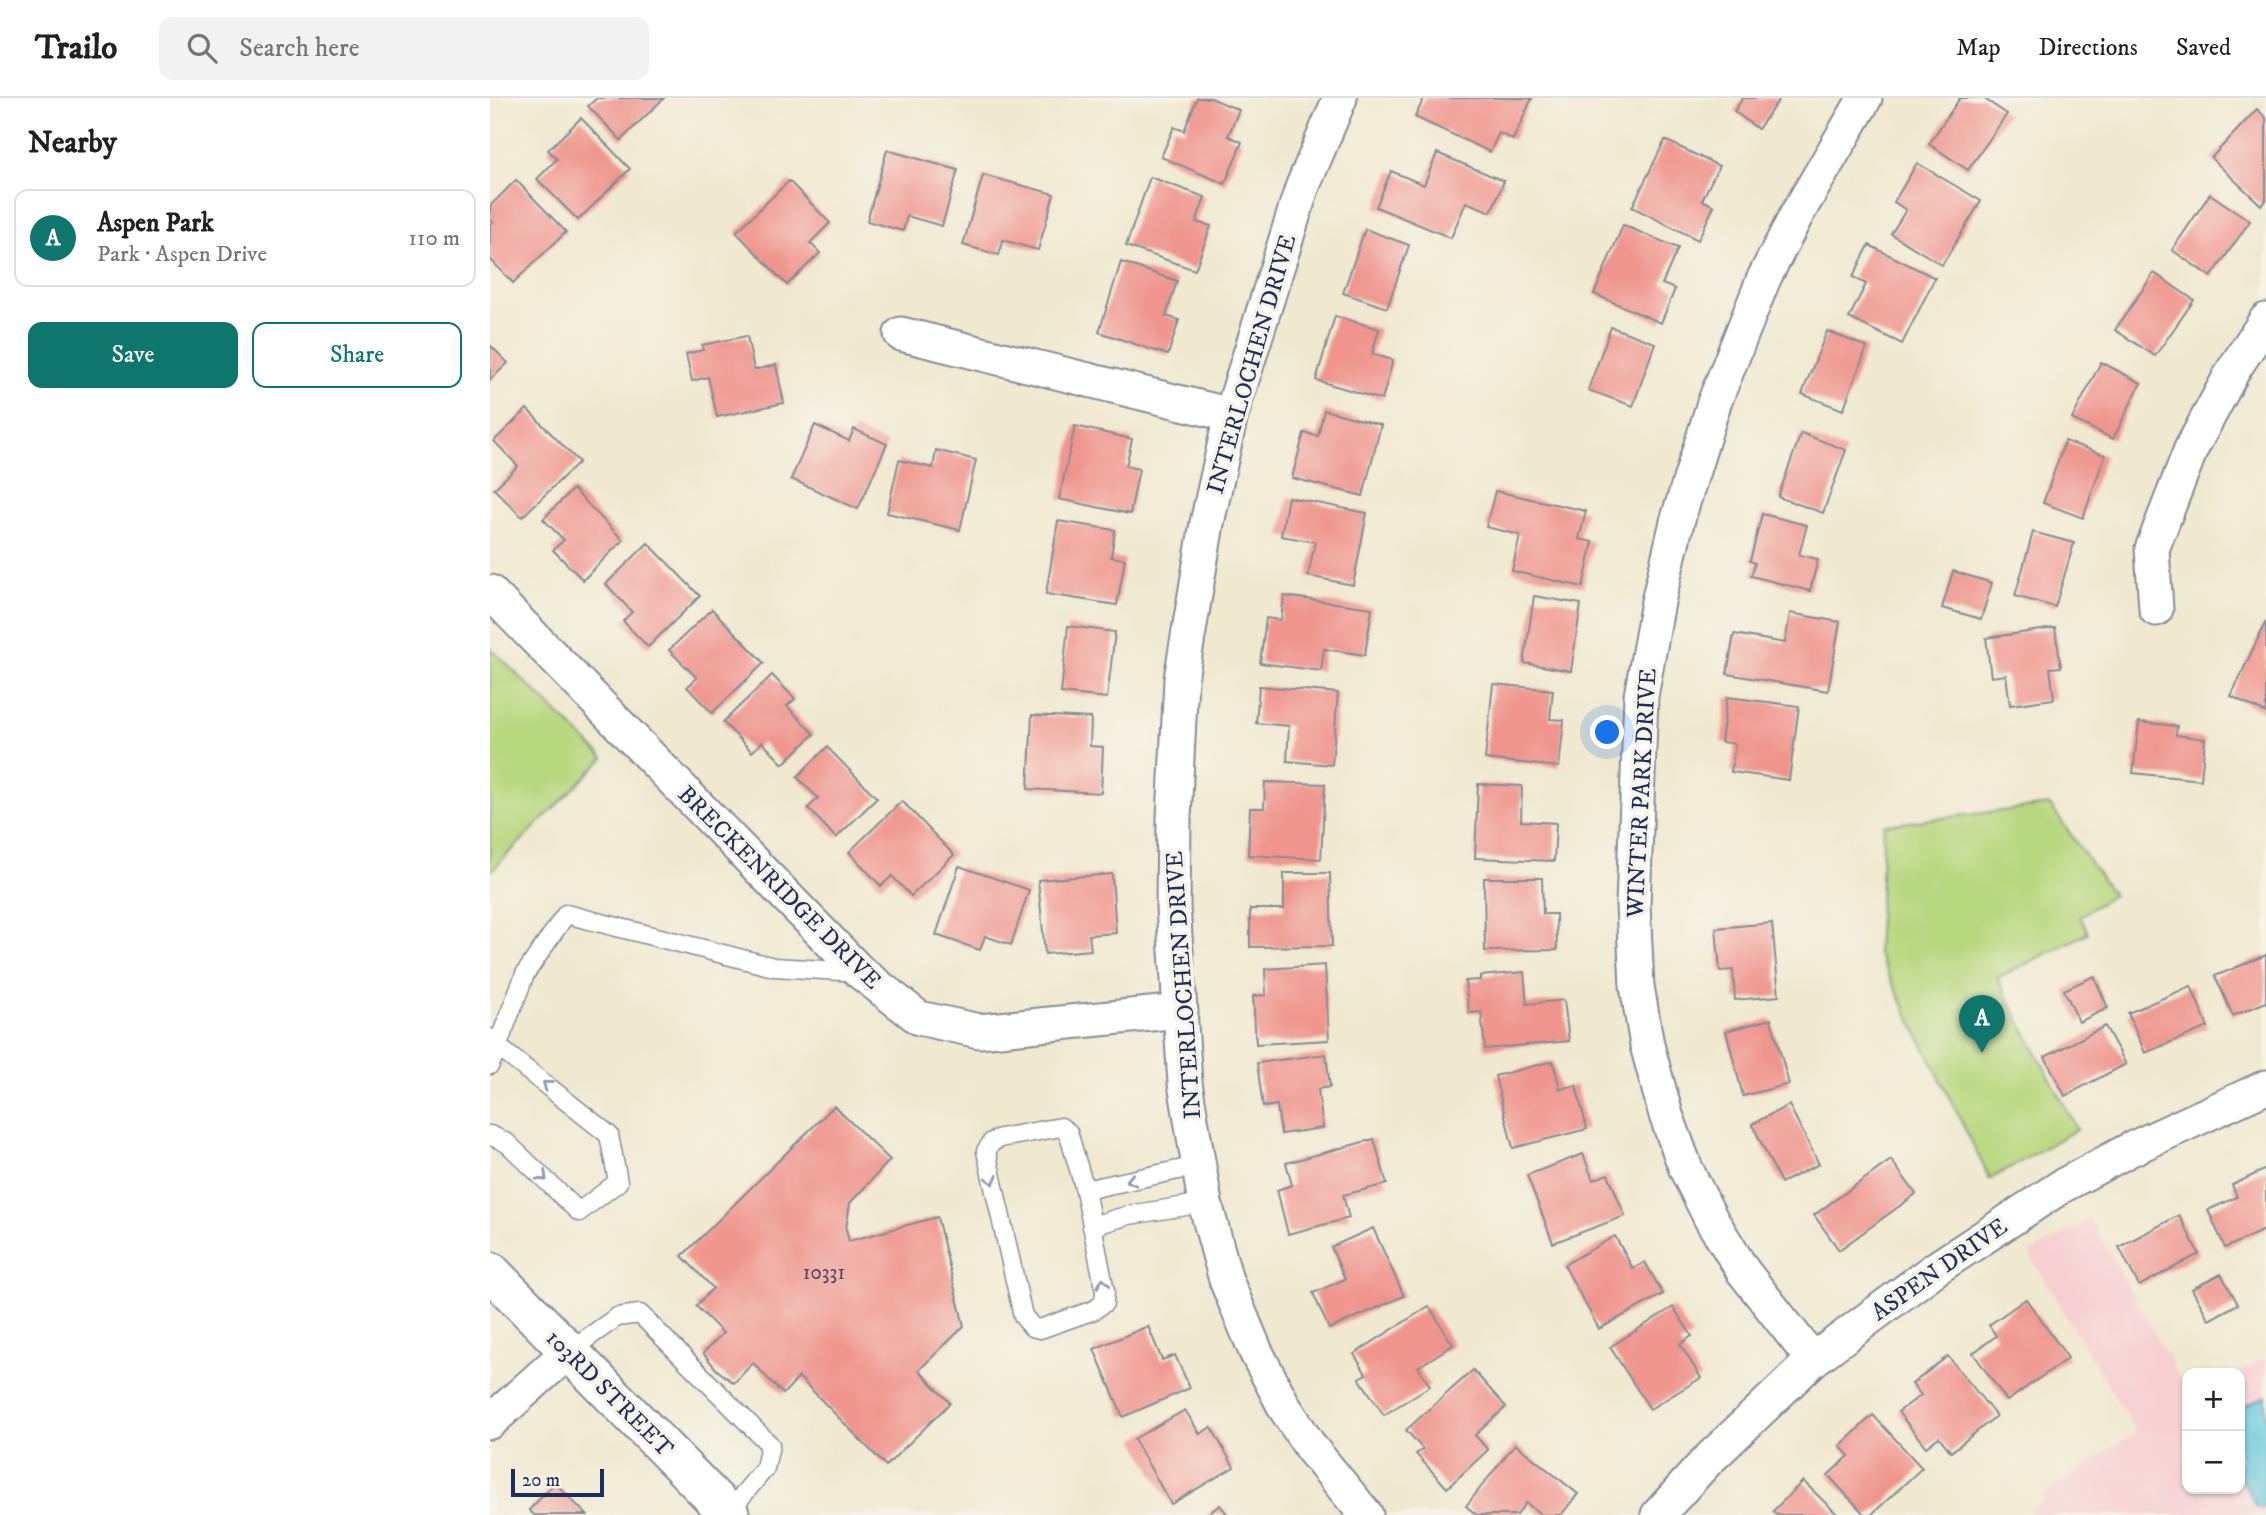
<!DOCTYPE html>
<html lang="en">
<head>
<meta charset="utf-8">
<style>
	body { margin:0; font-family:"IM FELL DW Pica",serif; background:#f2f2f2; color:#202124 }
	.controls { position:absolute; right:21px; bottom:21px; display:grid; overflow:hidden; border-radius:14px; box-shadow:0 2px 5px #0004 }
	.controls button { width:63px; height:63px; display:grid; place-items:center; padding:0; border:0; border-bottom:2px solid #e0e0e0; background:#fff; color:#202124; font:35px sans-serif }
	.scale { position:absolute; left:21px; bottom:18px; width:93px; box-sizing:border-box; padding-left:7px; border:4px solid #1b2f5e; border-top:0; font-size:19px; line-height:24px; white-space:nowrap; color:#1b2f5e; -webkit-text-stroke:5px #f7f3e8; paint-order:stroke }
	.you { position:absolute; left:1118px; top:635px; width:24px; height:24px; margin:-18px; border:5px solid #fff; border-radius:50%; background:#1a73e8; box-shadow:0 0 0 10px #1a73e833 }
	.badge { display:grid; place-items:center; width:46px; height:46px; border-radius:50%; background:#0f766e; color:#fff; font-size:23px; font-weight:700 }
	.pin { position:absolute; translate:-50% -58px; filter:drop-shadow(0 2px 4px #0008) }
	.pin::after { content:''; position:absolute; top:37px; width:24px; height:21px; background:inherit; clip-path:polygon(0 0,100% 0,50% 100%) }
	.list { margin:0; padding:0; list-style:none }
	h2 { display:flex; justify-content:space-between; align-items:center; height:91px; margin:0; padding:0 28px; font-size:30px }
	h2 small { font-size:23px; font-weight:400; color:#757577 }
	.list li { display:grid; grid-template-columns:46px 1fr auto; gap:21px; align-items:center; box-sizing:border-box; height:98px; margin:0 14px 14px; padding:0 14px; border:2px solid #e0e0e0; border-radius:14px }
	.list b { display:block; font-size:26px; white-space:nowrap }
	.list p { margin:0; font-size:23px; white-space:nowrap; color:#757577 }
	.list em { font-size:23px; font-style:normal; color:#757577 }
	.actions { display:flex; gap:14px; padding:21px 28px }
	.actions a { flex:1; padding:16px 0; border:2px solid #0f766e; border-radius:14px; text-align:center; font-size:24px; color:#0f766e }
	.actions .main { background:#0f766e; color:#fff }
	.icon { flex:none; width:38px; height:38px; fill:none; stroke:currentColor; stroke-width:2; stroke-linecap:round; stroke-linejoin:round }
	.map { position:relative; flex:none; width:1776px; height:1417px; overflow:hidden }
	header { display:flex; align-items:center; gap:42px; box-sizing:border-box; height:98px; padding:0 35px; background:#fff; border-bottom:2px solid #e0e0e0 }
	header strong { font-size:33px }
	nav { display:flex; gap:38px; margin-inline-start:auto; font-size:24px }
	.search { width:490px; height:63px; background:#f2f2f2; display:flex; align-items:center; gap:18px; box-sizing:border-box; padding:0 24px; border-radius:14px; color:#757577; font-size:26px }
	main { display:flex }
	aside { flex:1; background:#fff }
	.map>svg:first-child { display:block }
	.built { fill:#f7cfd3 }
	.green { fill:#b7d77e; stroke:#69836e; stroke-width:2 }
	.water { fill:#5dc3db; stroke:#3c799c; stroke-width:2 }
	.building { fill:#ef958d }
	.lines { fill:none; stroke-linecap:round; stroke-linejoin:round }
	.service-casing { stroke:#868c96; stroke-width:21 }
	.minor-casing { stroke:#868c96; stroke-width:37 }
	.tertiary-casing { stroke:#868c96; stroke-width:42 }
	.service { stroke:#fff; stroke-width:18 }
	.minor { stroke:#fff; stroke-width:33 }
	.tertiary { stroke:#fff; stroke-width:38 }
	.oneway { stroke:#8d97ae }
	.labels { text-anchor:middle; stroke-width:7; stroke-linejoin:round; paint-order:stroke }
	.number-label { font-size:21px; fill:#50486a }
	.street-label { font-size:24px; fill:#1b2f5e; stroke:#f7f3e8 }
</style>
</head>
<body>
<header>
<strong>Trailo</strong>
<div class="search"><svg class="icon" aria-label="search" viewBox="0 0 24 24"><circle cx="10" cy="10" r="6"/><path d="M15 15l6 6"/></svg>Search here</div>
<nav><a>Map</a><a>Directions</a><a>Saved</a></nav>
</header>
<main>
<aside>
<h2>Nearby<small></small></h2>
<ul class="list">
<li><span class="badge">A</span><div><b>Aspen Park</b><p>Park · Aspen Drive</p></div><em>110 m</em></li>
</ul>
<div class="actions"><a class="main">Save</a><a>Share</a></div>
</aside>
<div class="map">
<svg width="1776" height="1417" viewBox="0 0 1776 1417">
	<rect width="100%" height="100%" fill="#f7f3e8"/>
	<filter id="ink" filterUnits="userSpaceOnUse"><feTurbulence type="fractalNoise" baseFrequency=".0143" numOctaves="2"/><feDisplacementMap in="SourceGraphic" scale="14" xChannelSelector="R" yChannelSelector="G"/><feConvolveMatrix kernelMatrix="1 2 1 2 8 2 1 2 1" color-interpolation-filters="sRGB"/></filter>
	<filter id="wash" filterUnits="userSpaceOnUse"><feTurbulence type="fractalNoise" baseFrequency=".00686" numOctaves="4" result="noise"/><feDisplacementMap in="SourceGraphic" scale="28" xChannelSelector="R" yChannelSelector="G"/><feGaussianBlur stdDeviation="1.57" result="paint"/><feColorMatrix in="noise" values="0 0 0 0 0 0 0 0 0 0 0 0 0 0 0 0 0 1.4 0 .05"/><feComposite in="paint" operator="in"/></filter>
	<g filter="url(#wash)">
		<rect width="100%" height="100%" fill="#f0e8cf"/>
		<polygon class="built" points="1600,1121 1697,1293 1697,1391 1750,1391 1750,1275 1747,1275 1776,1260 1776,1417 1538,1417 1562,1390 1646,1334 1539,1156"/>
		<g class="green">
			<polygon points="0,550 114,660 0,774"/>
			<polygon points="1560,707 1623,797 1590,818 1598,835 1507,880 1587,1031 1500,1081 1387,854 1394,727"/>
		</g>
		<polygon class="water" points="1776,1298 1776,1410 1767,1409 1750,1379 1750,1310"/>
		<g id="blocks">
			<g class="building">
				<polygon points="107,0 174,0 131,42 98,8"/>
				<polygon points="707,0 721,0 749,12 738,38 752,44 735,86 671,59 684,29 694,33"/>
				<polygon points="934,0 1042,0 1023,42 1009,35 1000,54 925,19"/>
				<polygon points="1253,0 1290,0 1268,31 1244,13"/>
				<polygon points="1470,0 1493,0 1517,16 1478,72 1439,46"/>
				<polygon points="1767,11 1776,20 1776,102 1771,107 1721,60"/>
				<polygon points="91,20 140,71 88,122 47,81 67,61 58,52"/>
				<polygon points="1175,42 1229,68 1212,102 1224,108 1208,142 1142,109"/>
				<polygon points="397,52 468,72 452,128 417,118 413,133 377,123"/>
				<polygon points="947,55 1014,83 1001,114 976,104 961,140 886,109 901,73 934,87"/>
				<polygon points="1427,65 1491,103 1452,167 1401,136 1416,112 1404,104"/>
				<polygon points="493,77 564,96 548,152 513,142 509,157 473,147"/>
				<polygon points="660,79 715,99 706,124 721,128 705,172 636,148"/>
				<polygon points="26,82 76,134 23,185 0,161 0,127 3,124 0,121 0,108"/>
				<polygon points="299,83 340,125 320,145 330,155 297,187 246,134"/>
				<polygon points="1720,96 1760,123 1721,179 1682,152"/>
				<polygon points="1133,127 1188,150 1172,186 1185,191 1171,225 1104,196"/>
				<polygon points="875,131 919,147 897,210 853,195"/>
				<polygon points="1379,147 1445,180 1412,246 1359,220 1376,186 1363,179"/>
				<polygon points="631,164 687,183 676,218 689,222 678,257 609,234"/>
				<polygon points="1664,175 1704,202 1665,258 1625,232"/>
				<polygon points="845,218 889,231 882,256 903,262 892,302 826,282"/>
				<polygon points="1121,229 1165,245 1143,308 1098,292"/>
				<polygon points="1337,233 1377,249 1353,312 1312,296"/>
				<polygon points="257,238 264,272 286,267 294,305 227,319 218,279 202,283 196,256 213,252 212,247"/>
				<polygon points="0,247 18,265 0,282"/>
				<polygon points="1611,264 1651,285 1623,341 1582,321"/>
				<polygon points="37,311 89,364 32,419 4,391 28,368 4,343"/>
				<polygon points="834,312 891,327 873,398 802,380 814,335 828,338"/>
				<polygon points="325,327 359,343 364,331 397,346 368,411 301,381"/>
				<polygon points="585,328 642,341 636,368 649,371 640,416 569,401"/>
				<polygon points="1311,335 1356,352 1333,415 1288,399"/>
				<polygon points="1575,343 1615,357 1593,420 1553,405"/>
				<polygon points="446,352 486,362 470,432 397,415 409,362 443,370"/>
				<polygon points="83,391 133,442 93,482 63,452 74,442 53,421"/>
				<polygon points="1005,393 1096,413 1089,441 1103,444 1093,489 1022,473 1030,437 996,429"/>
				<polygon points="798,399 877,415 863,487 818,478 825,444 791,438"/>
				<polygon points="1272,416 1317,427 1309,457 1328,461 1320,493 1261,478 1265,465 1260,463"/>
				<polygon points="568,423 625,432 621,459 635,461 627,507 556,496"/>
				<polygon points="1543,434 1584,445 1565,509 1525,498"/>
				<polygon points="158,445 210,498 158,549 133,523 142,514 116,486"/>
				<polygon points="1463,473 1502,485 1491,521 1452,510"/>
				<polygon points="794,498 882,510 875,557 834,551 831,573 770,565 776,520 791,522"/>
				<polygon points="1044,498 1091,506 1081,573 1034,565"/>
				<polygon points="222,511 274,565 222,615 197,589 207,580 179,552"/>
				<polygon points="1300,515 1350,524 1338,593 1237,576 1244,536 1295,545"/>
				<polygon points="1776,523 1776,615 1741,598"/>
				<polygon points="578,528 625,534 617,600 571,595"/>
				<polygon points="1565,530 1571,569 1560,570 1564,601 1520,607 1516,577 1501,579 1496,540"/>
				<polygon points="282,577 305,601 297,608 324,636 293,666 272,644 262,654 233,624"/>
				<polygon points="1003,586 1063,592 1060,621 1074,622 1069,669 995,661"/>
				<polygon points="769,588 848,595 842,667 797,663 799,628 766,625"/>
				<polygon points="1237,599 1309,608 1299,682 1241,674 1245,646 1231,644"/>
				<polygon points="542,617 601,620 600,648 613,649 611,695 538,691"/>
				<polygon points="1649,624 1687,628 1686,637 1715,641 1711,682 1643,675"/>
				<polygon points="337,649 387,700 346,740 318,710 328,700 307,679"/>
				<polygon points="775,684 835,686 831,761 758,757 760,710 774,710"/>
				<polygon points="988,686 1032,688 1031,723 1066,725 1064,763 985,760"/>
				<polygon points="412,703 464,757 421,798 402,778 391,788 359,754"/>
				<polygon points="469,768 539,792 521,847 495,838 490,852 446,837"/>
				<polygon points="794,775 840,775 842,848 760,849 760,811 794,811"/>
				<polygon points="622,776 626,835 599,837 601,852 555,856 548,782"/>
				<polygon points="994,780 1052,780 1053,816 1066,816 1067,852 995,853"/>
				<polygon points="1282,825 1289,898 1245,902 1243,872 1230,873 1226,830"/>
				<polygon points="1776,857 1776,904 1743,918 1725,878"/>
				<polygon points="835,867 839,942 766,946 763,898 776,897 775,871"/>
				<polygon points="1034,874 1037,906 1074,902 1079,943 995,951 991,914 979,915 975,883 990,882 990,878"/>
				<polygon points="1604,878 1618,910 1589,924 1574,892"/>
				<polygon points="1701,888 1718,929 1655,955 1638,915"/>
				<polygon points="1281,921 1299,986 1253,998 1236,933"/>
				<polygon points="1615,928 1636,966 1575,998 1555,959"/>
				<polygon points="836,956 840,989 828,991 833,1030 791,1036 787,1007 773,1009 767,965"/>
				<polygon points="1063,963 1070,991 1086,987 1097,1031 1023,1050 1005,978"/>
				<polygon points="1299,1007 1329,1066 1291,1085 1262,1026"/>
				<polygon points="344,1008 400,1062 360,1105 356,1131 359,1143 447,1119 474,1228 429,1272 460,1305 396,1368 309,1279 293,1296 263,1265 244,1285 227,1272 213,1255 233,1235 206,1208 223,1190 192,1158"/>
				<polygon points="884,1041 897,1086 853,1097 859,1120 798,1136 787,1092 802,1087 796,1065"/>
				<polygon points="1093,1056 1103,1082 1118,1076 1135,1118 1063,1145 1037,1077"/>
				<polygon points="1401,1062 1426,1096 1349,1152 1324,1117"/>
				<polygon points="1776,1071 1776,1131 1735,1150 1718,1112 1747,1099 1742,1087"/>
				<polygon points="1689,1117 1709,1156 1649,1188 1629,1149"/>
				<polygon points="883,1130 914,1198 839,1231 823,1195 855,1181 841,1149"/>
				<polygon points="1125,1138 1143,1171 1155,1164 1173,1196 1109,1231 1074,1167"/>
				<polygon points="1731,1176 1748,1206 1719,1222 1702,1191"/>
				<polygon points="1536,1201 1578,1260 1517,1303 1483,1255 1506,1238 1499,1227"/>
				<polygon points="939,1208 963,1247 928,1269 940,1288 894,1317 869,1280 876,1276 864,1256"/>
				<polygon points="1183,1209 1202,1238 1190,1246 1211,1280 1160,1311 1120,1249"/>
				<polygon points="658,1228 672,1262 685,1257 700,1290 633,1319 604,1251"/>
				<polygon points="1458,1258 1506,1318 1461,1354 1449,1339 1436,1349 1408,1314 1431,1297 1422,1286"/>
				<polygon points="983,1272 1016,1309 985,1337 998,1352 957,1390 926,1356 933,1351 916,1332"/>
				<polygon points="695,1312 710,1336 721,1329 744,1369 681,1406 644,1341"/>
				<polygon points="1383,1317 1432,1370 1381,1417 1375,1417 1338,1377 1359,1358 1350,1348"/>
				<polygon points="1025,1346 1088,1396 1071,1417 1052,1417 1036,1405 1027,1417 987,1417 976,1408"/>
				<polygon points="1313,1383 1348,1417 1287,1417 1283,1413"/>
				<polygon points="65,1385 97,1417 44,1417 39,1412"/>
				<polygon points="730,1407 738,1417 716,1417"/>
			</g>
		</g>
	</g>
	<g filter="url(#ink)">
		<use href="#blocks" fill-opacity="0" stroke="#868c96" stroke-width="2"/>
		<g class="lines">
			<g class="service-casing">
				<g id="service">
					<polyline points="0,940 7,948 119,1037 128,1084 89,1114 17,1045 0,1037"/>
					<polyline points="0,967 35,876 76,816 284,869 367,874"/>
					<polyline points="595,1092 615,1193 614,1205 604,1212 550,1231 542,1229 533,1218 496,1053 502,1044 510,1040 571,1029 578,1034 595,1092 707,1068"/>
					<polyline points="602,1128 639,1117 715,1105"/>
					<polyline points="79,1253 127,1219 150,1216 280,1347 275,1370 238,1415"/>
				</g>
			</g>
			<g class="minor-casing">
				<g id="minor">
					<polyline points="850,0 812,90 741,317 717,425 691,581 684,720 683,809 695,985 715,1105 736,1182 766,1254 795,1310 821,1350 876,1417"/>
					<polyline points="411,236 741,317"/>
					<polyline points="0,494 370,874 429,920 489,933 691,913"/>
					<polyline points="1666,511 1662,451 1701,351 1744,271 1776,222"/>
					<polyline points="1323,1262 1253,1173 1221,1121 1196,1071 1176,1017 1157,947 1147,888 1143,807 1151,598 1168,504 1187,424 1224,305 1274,180 1307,116 1375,0"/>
					<polyline points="0,1324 79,1253"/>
					<polyline points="1168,1417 1215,1365 1323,1262 1445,1171 1572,1088 1639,1052 1776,989"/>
				</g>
			</g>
			<g class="tertiary-casing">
				<polyline id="tertiary" points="0,1173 240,1417"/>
			</g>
			<use href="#service" class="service"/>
			<use href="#minor" class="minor"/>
			<use href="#tertiary" class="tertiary"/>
		</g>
		<defs><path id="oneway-chevron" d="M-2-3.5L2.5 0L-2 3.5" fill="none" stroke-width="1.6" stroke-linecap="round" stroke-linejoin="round" transform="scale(1.75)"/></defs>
		<g class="oneway">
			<use href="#oneway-chevron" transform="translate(57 987) rotate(-142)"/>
			<use href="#oneway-chevron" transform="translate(53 1079) rotate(43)"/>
			<use href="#oneway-chevron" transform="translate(502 1082) rotate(77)"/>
			<use href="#oneway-chevron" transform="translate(641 1082) rotate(168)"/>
			<use href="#oneway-chevron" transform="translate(613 1185) rotate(-99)"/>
		</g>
	</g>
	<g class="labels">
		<g class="number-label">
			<text x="334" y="1181">10331</text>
		</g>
		<g class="street-label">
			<text transform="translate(761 266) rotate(-74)" y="8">INTERLOCHEN DRIVE</text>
			<text transform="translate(1151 695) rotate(-87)" y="8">WINTER PARK DRIVE</text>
			<text transform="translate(290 789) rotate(45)" y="8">BRECKENRIDGE DRIVE</text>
			<text transform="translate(693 887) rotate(-94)" y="8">INTERLOCHEN DRIVE</text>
			<text transform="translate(1449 1171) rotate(-35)" y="8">ASPEN DRIVE</text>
			<text transform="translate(120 1295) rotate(45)" y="8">103RD STREET</text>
		</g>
	</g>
</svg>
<div class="controls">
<button>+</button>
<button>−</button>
</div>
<div class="scale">20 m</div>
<div class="you"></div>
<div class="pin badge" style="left:1492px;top:955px">A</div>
</div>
</main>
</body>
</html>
